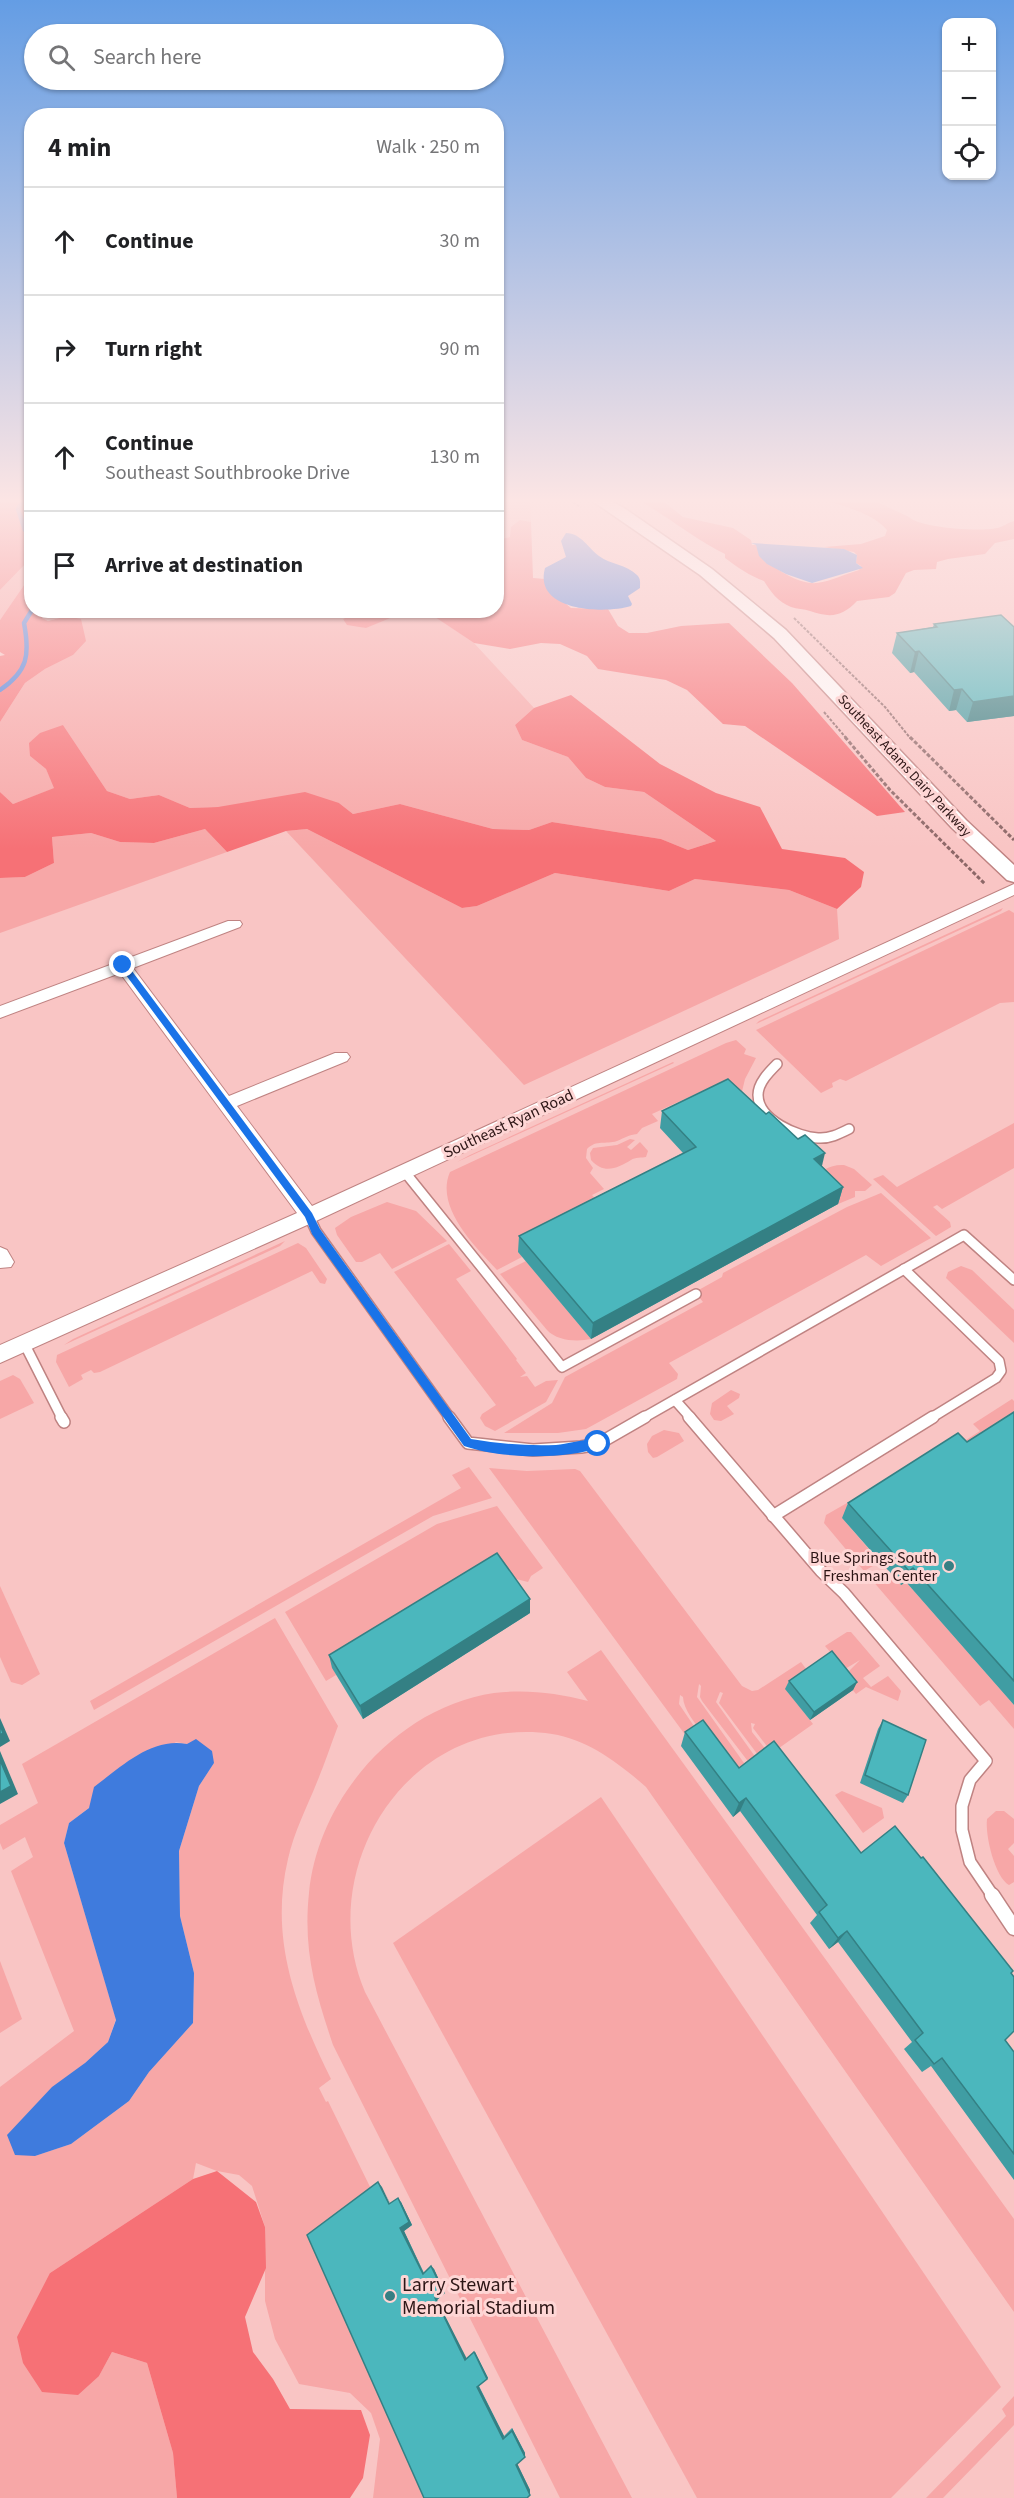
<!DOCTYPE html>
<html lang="en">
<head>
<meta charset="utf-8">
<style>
	body { margin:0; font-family:"Source Sans 3",sans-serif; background:#f6f6f6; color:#202124 }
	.controls { position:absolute; right:18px; top:18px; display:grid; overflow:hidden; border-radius:12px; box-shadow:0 2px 4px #0004 }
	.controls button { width:54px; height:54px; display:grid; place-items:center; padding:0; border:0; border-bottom:2px solid #e0e0e0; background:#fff; color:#202124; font:30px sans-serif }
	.stop { position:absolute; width:18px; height:18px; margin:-14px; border:4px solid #1a73e8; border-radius:50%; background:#fff }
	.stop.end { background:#1a73e8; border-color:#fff; box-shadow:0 2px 6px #0008 }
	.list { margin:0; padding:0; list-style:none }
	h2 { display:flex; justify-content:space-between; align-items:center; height:78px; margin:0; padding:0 24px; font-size:26px }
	h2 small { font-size:20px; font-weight:400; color:#757577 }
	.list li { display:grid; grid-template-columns:39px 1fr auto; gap:18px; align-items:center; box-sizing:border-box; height:108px; padding:0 24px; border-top:2px solid #e0e0e0 }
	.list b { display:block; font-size:22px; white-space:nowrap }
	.list p { margin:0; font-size:20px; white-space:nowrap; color:#757577 }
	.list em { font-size:20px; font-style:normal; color:#757577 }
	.icon { flex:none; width:33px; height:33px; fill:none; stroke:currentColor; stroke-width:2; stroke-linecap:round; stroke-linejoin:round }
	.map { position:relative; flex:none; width:1014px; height:2498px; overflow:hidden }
	.search { position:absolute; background:#fff; box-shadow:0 2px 4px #0004; left:24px; top:24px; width:480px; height:66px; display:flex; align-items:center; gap:15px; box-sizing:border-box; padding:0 21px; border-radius:33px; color:#757577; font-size:22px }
	.panel { position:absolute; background:#fff; box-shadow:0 2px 4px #0004; left:24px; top:108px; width:480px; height:510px; border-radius:24px }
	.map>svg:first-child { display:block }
	.green { fill:#f7a7a7; fill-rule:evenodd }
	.forest { fill:#f67176 }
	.water { fill:#3f7bdd }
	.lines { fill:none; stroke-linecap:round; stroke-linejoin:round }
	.stream { stroke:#3f7bdd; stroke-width:4.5 }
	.lane-far2-casing { stroke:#bf8382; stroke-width:12 }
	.lane-far1-casing { stroke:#bf8382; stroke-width:14 }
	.lane-casing { stroke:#bf8382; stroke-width:17 }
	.street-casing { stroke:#bf8382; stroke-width:2 }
	.secondary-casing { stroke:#bf8382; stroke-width:3 }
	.path-far1 { stroke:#8c6767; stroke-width:2; stroke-dasharray:3 1.5; stroke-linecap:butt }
	.path { stroke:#8c6767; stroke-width:3; stroke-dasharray:4 2; stroke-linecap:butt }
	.lane-far2 { stroke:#fff; stroke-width:9 }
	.lane-far1 { stroke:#fff; stroke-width:11 }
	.lane { stroke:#fff; stroke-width:14 }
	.street { fill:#fff; fill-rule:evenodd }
	.secondary { fill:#fff; fill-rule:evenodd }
	.wall { fill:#409da3 }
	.shaded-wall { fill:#348084 }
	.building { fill:#4bb7bd; stroke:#348084; stroke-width:1.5 }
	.route { fill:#1a73e8 }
	.poi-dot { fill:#367f83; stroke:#fed6d5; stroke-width:2 }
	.labels { text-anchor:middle; stroke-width:6; stroke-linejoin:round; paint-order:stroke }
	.far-street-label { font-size:14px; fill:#2c1515; stroke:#fed6d5 }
	.street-label { font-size:16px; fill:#2c1515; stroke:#fed6d5 }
	.poi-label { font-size:16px; fill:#2c1515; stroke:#fed6d5; text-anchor:end }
	.near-poi-label { font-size:20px; fill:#2c1515; stroke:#fed6d5; text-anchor:start }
</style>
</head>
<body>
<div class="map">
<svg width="1014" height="2498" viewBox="0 0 1014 2498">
	<rect width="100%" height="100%" fill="#f9c5c4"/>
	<g class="green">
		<polygon points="496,500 530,500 531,522 520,520 510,537 497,540"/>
		<polygon points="31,558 31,575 0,620 0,590"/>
		<polygon points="47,611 359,611 343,619 365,628 393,617 427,611 474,643 534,708 515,725 522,740 568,757 586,778 605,787 644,792 716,841 688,850 661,839 552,822 529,830 493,829 400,804 353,814 339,803 190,808 159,795 130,799 107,791 63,725 30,756 46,769 55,788 13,804 0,792 0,722 25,683 45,669 73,655 67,616 48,621 42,618"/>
		<polygon points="205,829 227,852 0,933 0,878 25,877 54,863 52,837 91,833 120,842 154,843"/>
		<polygon points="307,829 462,908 477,906 555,873 669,891 695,879 789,890 837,909 839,939 524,1085 286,831"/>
		<polygon points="1003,908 1001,911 756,1024 759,1021"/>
		<polygon points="1009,910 1014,913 1014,1002 1000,1003 846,1081 840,1079 832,1083 833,1087 821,1093 756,1030"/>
		<path d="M736,1040L746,1049L744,1054L756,1058L745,1079L738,1108L713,1086L652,1114L658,1121L642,1128L637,1134C629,1135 624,1138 617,1141C605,1145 597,1139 587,1149L586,1158L593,1168L590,1173L604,1189L592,1195L605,1209L519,1252L522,1257L497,1270C473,1245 435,1206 450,1172L726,1043Z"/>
		<polygon points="673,1062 674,1063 457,1162 470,1155"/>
		<polygon points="1014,1123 1014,1168 942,1209 937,1205 933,1207 950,1222 951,1227 936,1236 873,1179 883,1175 897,1187"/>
		<path d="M630,1139L635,1140L627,1147L631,1150L640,1142L648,1151L646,1157C642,1158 635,1157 631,1160C618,1168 604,1175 591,1160L590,1153L593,1148L617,1145Z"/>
		<path d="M844,1165L854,1169L872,1185L865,1191H855V1197L838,1204L809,1176C823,1172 829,1164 844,1165Z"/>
		<polygon points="881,1193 931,1238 881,1266 866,1255 669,1363 678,1374 677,1379 586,1429 558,1433 504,1433 552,1403 565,1377 703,1302 695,1292 722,1277 723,1273 847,1207"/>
		<polygon points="387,1202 416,1211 447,1241 392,1269 380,1253 362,1262 356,1262 337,1235 335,1228 351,1217"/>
		<polygon points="285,1241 280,1246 64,1345 73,1339"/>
		<polygon points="298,1243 306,1248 327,1279 325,1284 320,1283 312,1271 100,1372 94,1373 91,1370 81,1375 83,1379 69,1387 56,1362 57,1355"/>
		<polygon points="449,1244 471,1271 456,1279 517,1359 516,1360 526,1373 520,1377 527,1376 535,1387 546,1381 558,1380 546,1402 495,1431 485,1426 480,1418 482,1414 496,1405 394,1272"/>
		<path d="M526,1261L591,1339C577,1342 557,1341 547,1330L500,1274Z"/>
		<polygon points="961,1266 972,1270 1014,1310 1014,1343 946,1278 948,1272"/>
		<polygon points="13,1375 20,1379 34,1403 0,1419 0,1381"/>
		<polygon points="731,1390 740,1394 739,1398 727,1406 734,1414 721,1421 714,1420 710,1414 712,1403"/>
		<polygon points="1012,1399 1014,1401 1014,1422 959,1457 940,1445 959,1433 966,1440 980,1431 973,1424"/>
		<polygon points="664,1430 679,1433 684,1441 657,1457 653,1458 648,1452 647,1444 652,1436"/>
		<polygon points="469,1467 492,1498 433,1516 94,1710 90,1701 461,1488 452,1475"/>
		<path d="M489,1468L527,1471L575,1469L580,1471L742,1686L752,1691L758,1690L801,1662L809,1673L786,1689L813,1724L772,1753L753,1728L755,1724L751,1723L752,1732L767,1751L758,1755L719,1703L723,1693L720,1692L716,1702L759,1762L750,1764L702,1701L700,1697L701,1686L699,1684L697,1697L749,1770L743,1775C727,1757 684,1721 683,1697L680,1695L679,1704L700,1735L689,1740Z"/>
		<polygon points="847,1503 848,1514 842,1518 880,1562 864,1571 824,1523 826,1515"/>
		<polygon points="497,1506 543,1568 531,1576 528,1582 512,1578 333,1668 336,1675 326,1681 285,1612 437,1524"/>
		<polygon points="888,1570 901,1585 906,1582 1014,1705 1014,1729 989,1700 980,1706 872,1580"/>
		<polygon points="0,1586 40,1674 22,1685 11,1682 0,1657"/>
		<path d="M275,1618L338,1726C331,1744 325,1763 317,1782C307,1807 294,1832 288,1859C269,1939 296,2008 331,2079L319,2088L326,2102L328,2101L373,2193L429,2498H373L380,2439L371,2413L350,2393L299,2384L275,2339L265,2301V2227L252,2186L239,2175L217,2171L196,2163L193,2179L50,2273L99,2376L112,2352L147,2363L173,2453L177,2498H0V2087L74,2031L11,1871L33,1857L25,1837L3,1850L0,1843V1825L38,1803L22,1764ZM176,1742L187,1744L214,1763L199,1786L179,1851L180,1916L194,1973L193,2023L149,2072L129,2101L71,2144L35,2156L85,2063L108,2042L116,2019L64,1843L69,1823Z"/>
		<polygon points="847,1632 851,1632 880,1666 863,1678 871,1687 888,1676 901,1691 898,1701 866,1687 856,1694 850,1687 857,1682 849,1671 860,1660 845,1669 825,1646"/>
		<path d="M601,1650L1014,2219V2312L646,1787C620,1764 587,1739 552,1734C410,1713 312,1867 365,1992L632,2498H560L333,2045C315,1991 303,1950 309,1893C318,1798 398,1707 494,1693C526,1689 557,1693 588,1701L567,1672Z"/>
		<polygon points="842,1791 882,1808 884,1818 863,1833 835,1795"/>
		<polygon points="601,1797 1001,2387 891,2498 697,2498 393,1943"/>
		<path d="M996,1811H1004L1014,1819V1843L1008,1849L1014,1856V1882L1009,1885C995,1877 985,1836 987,1819Z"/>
		<polygon points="0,1961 22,2019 0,2033"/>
		<polygon points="1014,2396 1014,2425 943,2498 926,2498 1006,2416 1002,2409"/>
	</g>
	<g class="forest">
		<polygon points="0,500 32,500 31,558 0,590"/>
		<path d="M642,500H662L683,517L733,528L751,540L752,545H756C764,563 796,585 817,583C832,581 845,574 859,570L861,566L856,563L857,555L854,552L824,547L861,544L885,536L887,530C873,513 843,506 823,500H873L909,517C920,528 980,532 997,528C1003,527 1007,523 1014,521V539L995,543L985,554L948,559L937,562L936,569L914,570L906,573L895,593L889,597L857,601C842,617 830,618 810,611C804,609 797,609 791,607C778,602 770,591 764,581C750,576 737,567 725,558V554C696,540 670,518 643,503Z"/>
		<polygon points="520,520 531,522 533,578 545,579 547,588 571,608 608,609 618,626 629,633 647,633 681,626 729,623 792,683 905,812 877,816 745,726 723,724 687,690 666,680 598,669 587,656 560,644 541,643 510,649 474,643 426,611 393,617 366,628 347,625 343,619 359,611 496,610 497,540 510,537 511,527"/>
		<polygon points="31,575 32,610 47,611 42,618 48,621 67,616 81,619 86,641 73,655 45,669 25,683 0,722 0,656 5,655 0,652 0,620"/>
		<polygon points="571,695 660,764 716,793 760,807 782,849 845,858 864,872 861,887 837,909 789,890 695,879 669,891 555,873 477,906 462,908 307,829 286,831 227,852 205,829 154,843 120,842 91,833 52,837 54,863 25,877 0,878 0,792 13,804 54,788 46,769 30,756 29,743 40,733 63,725 107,791 130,799 159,795 190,808 218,807 305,792 339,803 353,814 400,804 493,829 529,830 552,822 661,839 688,850 716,841 644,792 605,787 586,778 568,757 522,740 515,725 534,708"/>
		<polygon points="217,2171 256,2202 265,2227 266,2268 245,2317 253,2352 273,2379 290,2409 361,2410 370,2435 363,2478 350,2498 177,2498 173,2453 147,2363 112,2352 99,2376 78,2395 42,2392 23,2363 17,2337 50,2273 193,2179"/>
	</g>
	<g class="water">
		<path d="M566,533C581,533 589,549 599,556C611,565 626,564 637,575C641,579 640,583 640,588L628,596L632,604L631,606C605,614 533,612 545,568L566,557L561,541Z"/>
		<polygon points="751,543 844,549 857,555 856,563 863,568 812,583 786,574 767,564 759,556 756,545"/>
		<path d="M196,1739L212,1751L214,1763L199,1786L179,1851L180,1916L194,1973L193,2023L149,2072L129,2101L71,2144L35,2156L15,2155L7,2135L52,2087L85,2063L108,2042L116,2020L64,1843L69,1823L89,1808L94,1787C121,1767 151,1737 187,1744Z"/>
	</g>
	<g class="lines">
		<g class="stream">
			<polyline points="23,500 18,509 25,530 32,533"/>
			<path d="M0,690C28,671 30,655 24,623L32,610"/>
		</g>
		<g class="lane-far2-casing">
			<g id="lane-far2">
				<path d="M777,1064C769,1072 758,1083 758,1095C758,1120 798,1137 818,1138C829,1139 839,1134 849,1129"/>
				<polyline points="404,1171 562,1367 696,1294"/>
				<polyline points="309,1216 316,1231 450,1418"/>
				<polyline points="904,1269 999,1361 1001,1371 996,1378 931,1418"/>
				<polyline points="24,1343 62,1418"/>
				<polyline points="675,1400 691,1418"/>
				<polyline points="643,1418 964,1235 1014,1280"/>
			</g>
		</g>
		<g class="lane-far1-casing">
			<g id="lane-far1">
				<polyline points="61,1417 64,1422"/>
				<polyline points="449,1417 468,1443 533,1450 581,1447 598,1444 645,1417"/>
				<polyline points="689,1417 821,1571 844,1593 986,1761 970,1780 962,1806 962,1830 970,1862 993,1896"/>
				<polyline points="773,1516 933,1417"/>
			</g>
		</g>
		<g class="lane-casing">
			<polyline id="lane" points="992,1895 1014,1928"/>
		</g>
		<g class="street-casing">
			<g id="street">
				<polygon points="1014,884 1014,895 316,1221 0,1363 0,1345 297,1213 120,973 0,1018 0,1006 228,921 240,921 242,924 240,927 133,968 229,1096 335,1053 347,1053 350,1057 347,1061 237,1106 312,1206"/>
				<polygon points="0,1247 7,1250 14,1262 11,1267 0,1268"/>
			</g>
		</g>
		<g class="secondary-casing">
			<polygon id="secondary" points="591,500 609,500 624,508 712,569 786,630 966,820 1014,865 1014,882 1007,880 952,828 774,638 700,575"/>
		</g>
		<g class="path-far1">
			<polyline points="569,500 581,507"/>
			<polyline points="794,618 885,707 911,739"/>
			<polyline points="824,712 847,739"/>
		</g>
		<g class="path">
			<polyline points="845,737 890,790 985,884"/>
			<polyline points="910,737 1014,840"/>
		</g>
		<use href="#lane-far2" class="lane-far2"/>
		<use href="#lane-far1" class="lane-far1"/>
		<use href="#lane" class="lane"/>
		<use href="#street" class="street"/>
		<use href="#secondary" class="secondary"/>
	</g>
	<g class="wall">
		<polygon points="934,624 1014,627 1014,716 967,722 956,710 949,711 914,672 910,673 892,653 897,633 933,627"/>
		<polygon points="662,1111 822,1166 843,1187 838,1204 591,1339 518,1252 519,1236 683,1153 660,1128"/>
		<polygon points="1014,1412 1014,1705 906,1582 901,1585 842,1518 848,1503 967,1442"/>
		<polygon points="530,1613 363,1719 332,1668 329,1655"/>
		<polygon points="789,1681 857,1682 853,1690 810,1720 785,1689"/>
		<polygon points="883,1720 908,1795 903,1803 860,1783 878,1729"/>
		<polygon points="685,1732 861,1853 1011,1973 1005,2040 1014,2052 1014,2180 931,2066 922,2072 904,2049 912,2042 838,1942 829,1949 810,1923 817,1915 740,1811 733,1817 681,1746"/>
		<polygon points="382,2187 390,2203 401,2202 412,2225 404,2231 424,2273 431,2266 434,2269 445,2293 437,2300 466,2359 475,2352 488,2378 479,2386 504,2436 512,2428 525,2453 517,2464 530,2490 530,2495"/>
	</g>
	<g class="shaded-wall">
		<polygon points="919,651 914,672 910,673 915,652"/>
		<polygon points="962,689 956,710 949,711 954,690"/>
		<polygon points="1014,696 1014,716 967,722 973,702"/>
		<polygon points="825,1153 821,1170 814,1159"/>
		<polygon points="843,1187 838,1204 591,1339 593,1323"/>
		<polygon points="913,1568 906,1582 901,1585 909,1571"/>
		<polygon points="530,1599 530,1613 363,1719 360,1706"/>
		<polygon points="857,1682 853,1690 810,1720 814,1712"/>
		<polygon points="0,1718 10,1741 0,1747"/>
		<polygon points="0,1751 18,1794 0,1804"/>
		<polygon points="746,1798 740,1811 733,1817 739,1803"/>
		<polygon points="847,1931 838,1942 829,1949 838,1938"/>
		<polygon points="378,2182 382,2187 392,2209 389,2204"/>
		<polygon points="398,2198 401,2202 412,2225 404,2231 425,2276 423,2274 400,2228"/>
		<polygon points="431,2266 434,2269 445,2293 437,2300 467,2359 465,2360 435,2298"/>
		<polygon points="474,2352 475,2352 488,2378 487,2379"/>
		<polygon points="478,2385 504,2436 503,2439 477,2387"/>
		<polygon points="512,2428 525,2453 525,2457 512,2431"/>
		<polygon points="516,2461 530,2490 530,2495 516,2465"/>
	</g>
	<g class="building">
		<polygon points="1001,615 1014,627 1014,696 973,702 962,689 954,690 919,651 915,652 897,633 937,627 934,624"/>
		<polygon points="728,1079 766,1114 769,1112 798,1139 805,1135 825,1153 814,1159 843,1187 593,1323 519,1236 696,1147 662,1111"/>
		<polygon points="1014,1412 1014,1681 913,1568 909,1571 848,1503 958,1433 967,1442"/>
		<polygon points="497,1553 530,1599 360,1706 329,1655"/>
		<polygon points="832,1651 857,1682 814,1712 789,1681"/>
		<polygon points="703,1720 739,1768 774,1741 861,1853 895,1826 921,1858 923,1857 1013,1971 1011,1973 1014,1977 1014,2031 1005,2040 1014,2052 1014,2154 942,2058 934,2064 915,2040 923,2033 847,1931 838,1938 819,1912 827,1905 746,1798 739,1803 685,1732"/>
		<polygon points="883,1720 926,1740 908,1795 865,1775"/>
		<polygon points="0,1725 3,1733 0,1735"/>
		<polygon points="0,1760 11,1786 0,1792"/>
		<polygon points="378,2182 389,2204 398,2198 409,2222 400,2228 423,2274 431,2266 443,2291 435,2298 465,2360 474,2352 487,2379 477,2387 503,2439 512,2431 525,2457 516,2465 530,2495 527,2498 424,2498 307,2235"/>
	</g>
	<linearGradient id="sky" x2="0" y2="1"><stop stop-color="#649de4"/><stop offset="0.59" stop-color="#fce5e4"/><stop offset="1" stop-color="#fce5e4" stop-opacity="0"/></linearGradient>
	<rect width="1014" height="849" fill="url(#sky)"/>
	<path class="route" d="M123,962L126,963L312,1213L320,1229L471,1439C500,1444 526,1446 556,1445C568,1444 592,1437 602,1440V1447C564,1460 502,1459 464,1446L312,1234L305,1217L120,967L119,965Z"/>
	<g class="poi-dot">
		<circle cx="949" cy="1566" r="6"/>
		<circle cx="390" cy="2296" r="6"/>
	</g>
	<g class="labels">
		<g class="far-street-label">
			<text transform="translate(905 765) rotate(47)" y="5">Southeast Adams Dairy Parkway</text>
		</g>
		<g class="street-label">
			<text transform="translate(508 1123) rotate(-25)" y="6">Southeast Ryan Road</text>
		</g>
		<g class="poi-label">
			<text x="937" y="1563">Blue Springs South<tspan x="937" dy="18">Freshman Center</tspan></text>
		</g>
		<g class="near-poi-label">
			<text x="402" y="2291">Larry Stewart<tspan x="402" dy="23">Memorial Stadium</tspan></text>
		</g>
	</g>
</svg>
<div class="controls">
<button>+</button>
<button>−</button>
<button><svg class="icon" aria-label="locate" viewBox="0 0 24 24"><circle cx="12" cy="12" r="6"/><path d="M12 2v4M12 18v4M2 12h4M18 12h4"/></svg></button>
</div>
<div class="stop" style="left:598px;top:1444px"></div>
<div class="stop end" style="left:123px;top:965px"></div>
<div class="search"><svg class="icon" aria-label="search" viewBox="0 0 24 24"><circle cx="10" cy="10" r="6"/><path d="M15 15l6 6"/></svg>Search here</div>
<section class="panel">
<h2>4 min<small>Walk · 250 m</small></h2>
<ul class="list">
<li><svg class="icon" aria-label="ahead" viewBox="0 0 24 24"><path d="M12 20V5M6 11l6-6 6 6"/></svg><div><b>Continue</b></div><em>30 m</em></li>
<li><svg class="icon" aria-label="right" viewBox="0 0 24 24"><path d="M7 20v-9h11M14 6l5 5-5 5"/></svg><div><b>Turn right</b></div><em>90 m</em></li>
<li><svg class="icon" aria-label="ahead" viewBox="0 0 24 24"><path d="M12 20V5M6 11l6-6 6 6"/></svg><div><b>Continue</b><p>Southeast Southbrooke Drive</p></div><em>130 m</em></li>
<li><svg class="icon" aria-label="arrive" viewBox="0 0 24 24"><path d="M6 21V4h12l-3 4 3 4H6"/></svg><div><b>Arrive at destination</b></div></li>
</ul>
</section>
</div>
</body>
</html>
